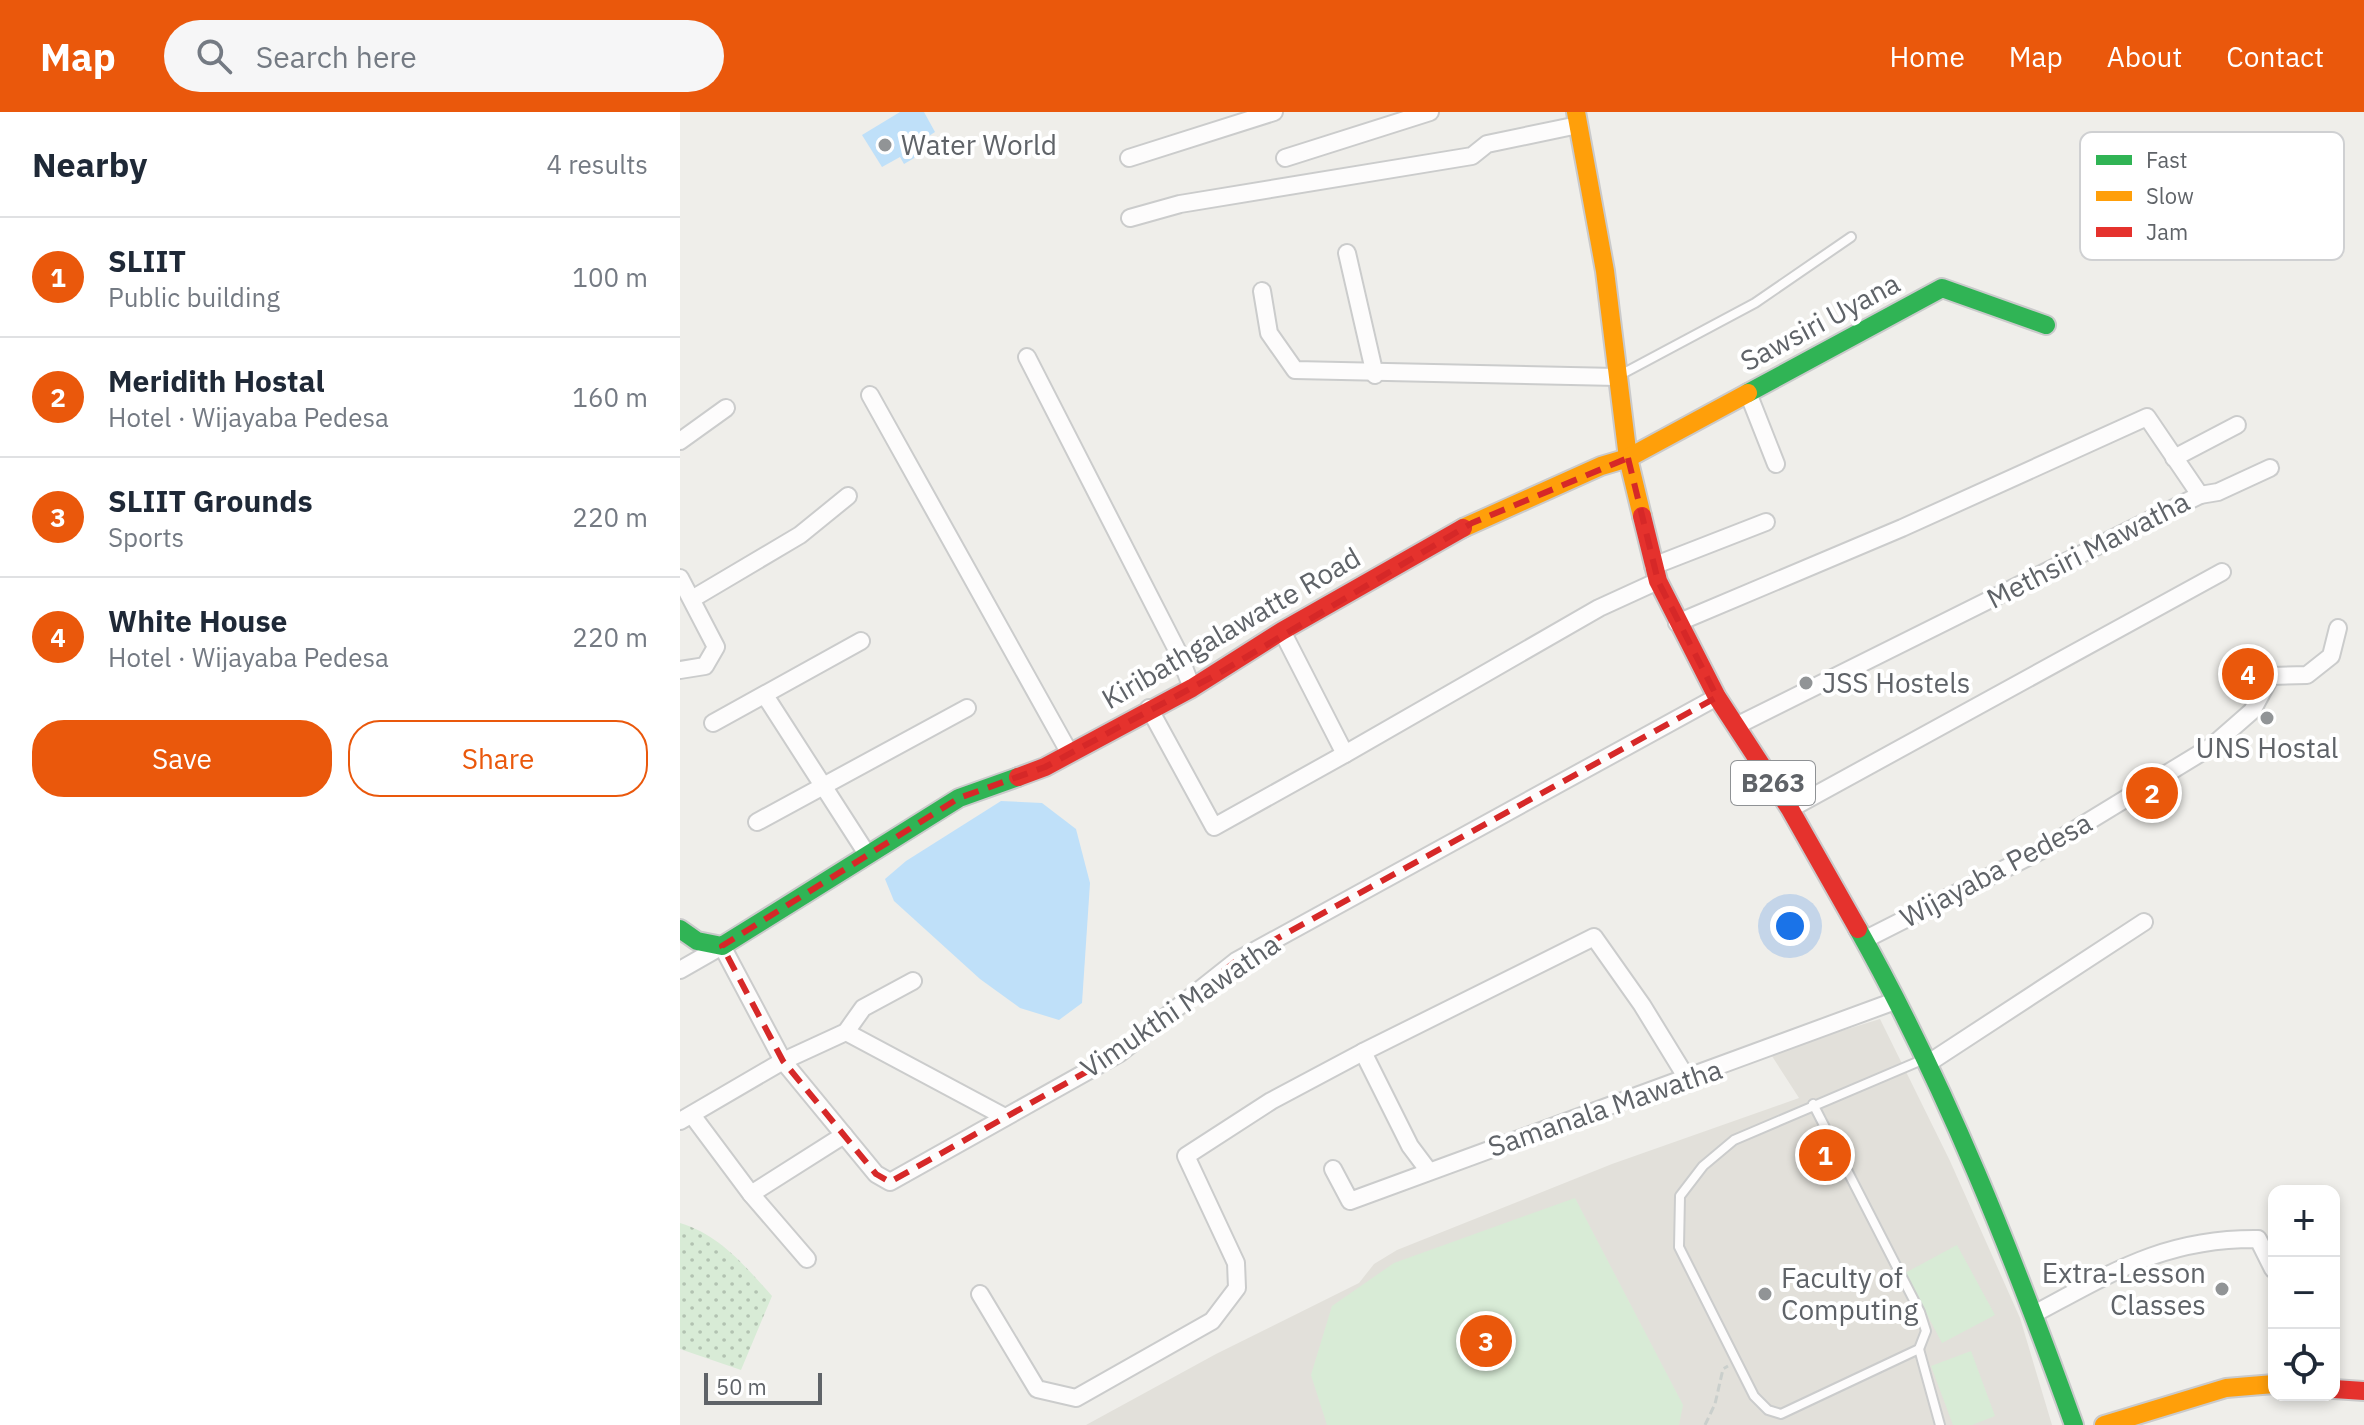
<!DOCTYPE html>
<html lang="en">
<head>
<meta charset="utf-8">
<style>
	body { margin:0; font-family:"IBM Plex Sans",sans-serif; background:#f6f6f7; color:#1f2937 }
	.controls { position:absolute; right:24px; bottom:24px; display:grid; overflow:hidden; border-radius:16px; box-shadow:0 4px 12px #0003 }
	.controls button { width:72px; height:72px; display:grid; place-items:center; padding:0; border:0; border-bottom:2px solid #e0e1e3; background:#fff; color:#1f2937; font:40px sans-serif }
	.scale { position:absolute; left:24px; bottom:20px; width:118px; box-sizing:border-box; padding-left:8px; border:4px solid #5f6368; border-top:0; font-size:22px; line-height:28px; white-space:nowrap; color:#5f6368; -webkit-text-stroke:6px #fff; paint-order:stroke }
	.you { position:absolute; left:1110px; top:814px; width:28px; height:28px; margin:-20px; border:6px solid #fff; border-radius:50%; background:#1a73e8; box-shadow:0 0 0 12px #1a73e833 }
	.badge { display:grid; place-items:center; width:52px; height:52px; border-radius:50%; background:#ea580c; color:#fff; font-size:26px; font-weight:700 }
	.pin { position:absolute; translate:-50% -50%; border:4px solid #fff; box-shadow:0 2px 8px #0006 }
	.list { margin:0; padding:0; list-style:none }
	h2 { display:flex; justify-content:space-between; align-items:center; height:104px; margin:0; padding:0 32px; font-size:34px }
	h2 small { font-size:26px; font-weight:400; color:#747a83 }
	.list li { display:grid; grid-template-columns:52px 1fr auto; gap:24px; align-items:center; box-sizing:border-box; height:120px; padding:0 32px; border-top:2px solid #e0e1e3 }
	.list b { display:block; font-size:30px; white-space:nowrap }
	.list p { margin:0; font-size:26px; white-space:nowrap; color:#747a83 }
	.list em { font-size:26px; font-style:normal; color:#747a83 }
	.actions { display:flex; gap:16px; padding:24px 32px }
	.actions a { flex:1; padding:18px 0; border:2px solid #ea580c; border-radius:32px; text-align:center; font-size:28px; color:#ea580c }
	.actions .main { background:#ea580c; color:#fff }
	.icon { flex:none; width:44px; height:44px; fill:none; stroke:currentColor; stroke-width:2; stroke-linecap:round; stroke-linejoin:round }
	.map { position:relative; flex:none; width:1684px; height:1313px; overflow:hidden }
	header { display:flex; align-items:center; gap:48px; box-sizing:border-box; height:112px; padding:0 40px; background:#ea580c; color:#fff }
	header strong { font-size:38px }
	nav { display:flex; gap:44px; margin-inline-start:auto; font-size:28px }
	.search { width:560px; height:72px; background:#f6f6f7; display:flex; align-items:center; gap:20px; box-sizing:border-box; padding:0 28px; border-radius:44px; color:#747a83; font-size:30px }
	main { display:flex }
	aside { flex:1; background:#fff }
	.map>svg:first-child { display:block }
	.education { fill:#e2e0da }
	.park { fill:url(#park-dots) }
	.pitch { fill:#d8ebd6 }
	.water { fill:#bfe0f9 }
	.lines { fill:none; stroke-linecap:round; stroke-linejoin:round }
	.lane-casing { stroke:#cbcccc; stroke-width:12 }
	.street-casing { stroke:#cbcccc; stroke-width:20 }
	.fast-casing { stroke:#cacacb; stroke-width:22 }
	.slow-casing { stroke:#cacacb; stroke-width:22 }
	.jam-casing { stroke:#cacacb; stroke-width:22 }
	.path { stroke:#cacfcc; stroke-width:3; stroke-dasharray:8 4; stroke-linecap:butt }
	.lane { stroke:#fdfcfc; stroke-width:8 }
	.street { stroke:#fdfcfc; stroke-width:16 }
	.fast { stroke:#30b455; stroke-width:18 }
	.slow { stroke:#ff9f0a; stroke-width:18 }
	.jam { stroke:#e5322d; stroke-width:18 }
	.marked { fill:none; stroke:#d62828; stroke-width:6; stroke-dasharray:16 10; stroke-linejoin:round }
	.poi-dot { fill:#919496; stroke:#fff; stroke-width:3 }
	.labels { text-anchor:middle; stroke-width:8; stroke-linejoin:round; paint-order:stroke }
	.shield { fill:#fff; stroke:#8f9295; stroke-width:2 }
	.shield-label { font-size:26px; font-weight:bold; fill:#5f6368 }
	.poi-label { font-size:28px; fill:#5f6368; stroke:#fff; text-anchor:start }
	.street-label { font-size:28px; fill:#5f6368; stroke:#fff }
	.key { fill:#fff; stroke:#cfd0d2; stroke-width:2 }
	.key-label { font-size:22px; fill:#5f6368 }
</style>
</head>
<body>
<header>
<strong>Map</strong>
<div class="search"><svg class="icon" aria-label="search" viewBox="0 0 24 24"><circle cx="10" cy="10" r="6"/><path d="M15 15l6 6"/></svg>Search here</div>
<nav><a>Home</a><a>Map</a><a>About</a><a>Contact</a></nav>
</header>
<main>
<aside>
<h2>Nearby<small>4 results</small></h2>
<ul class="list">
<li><span class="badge">1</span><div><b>SLIIT</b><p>Public building</p></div><em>100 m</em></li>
<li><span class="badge">2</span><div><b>Meridith Hostal</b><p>Hotel · Wijayaba Pedesa</p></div><em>160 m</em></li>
<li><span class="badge">3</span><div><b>SLIIT Grounds</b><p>Sports</p></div><em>220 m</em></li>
<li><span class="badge">4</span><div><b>White House</b><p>Hotel · Wijayaba Pedesa</p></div><em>220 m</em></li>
</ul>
<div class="actions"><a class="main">Save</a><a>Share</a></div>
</aside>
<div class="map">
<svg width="1684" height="1313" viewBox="0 0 1684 1313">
	<defs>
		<pattern id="park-dots" width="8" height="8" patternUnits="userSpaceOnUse" patternTransform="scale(2)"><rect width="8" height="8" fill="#d8ebd6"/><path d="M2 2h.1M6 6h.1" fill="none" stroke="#b2c2b1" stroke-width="1.8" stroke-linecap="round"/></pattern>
	</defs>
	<rect width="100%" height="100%" fill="#efeeea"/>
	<polygon class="education" points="1200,907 1270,1049 1340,1206 1372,1313 406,1313 536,1242 679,1171 694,1152 717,1138 932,1052 1119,986 1090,941"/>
	<path class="park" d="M0,1111C40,1123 65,1154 92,1184L61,1258L0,1237Z"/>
	<g class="pitch">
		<polygon points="895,1086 1003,1293 999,1313 647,1313 631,1263 652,1194 714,1151"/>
		<polygon points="1277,1133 1315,1203 1262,1231 1225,1161"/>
		<polygon points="1291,1239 1315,1304 1292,1313 1273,1313 1251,1254"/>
	</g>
	<g class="water">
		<polygon points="220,0 244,0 255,20 238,31 241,42 224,52 220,45 202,55 182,23"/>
		<polygon points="321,689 362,691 396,717 410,771 402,891 379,908 340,896 300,867 214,789 205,767 226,749"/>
	</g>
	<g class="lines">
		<g class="lane-casing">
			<g id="lane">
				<polyline points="942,262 1075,191 1171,125"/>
				<polyline points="1133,992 1240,1200 1246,1219 1239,1237 1101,1302 1088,1298 1074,1284 999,1135 1000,1084 1023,1054 1054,1028 1242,948"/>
				<polyline points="1239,1237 1260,1313"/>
			</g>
		</g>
		<g class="street-casing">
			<g id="street">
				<polyline points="449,46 594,0"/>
				<polyline points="605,46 750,0"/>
				<polyline points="450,106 500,92 792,44 807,32 898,13"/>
				<polyline points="667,141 695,263"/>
				<polyline points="582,179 589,221 615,258 937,265"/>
				<polyline points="347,245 498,540 512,576"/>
				<polyline points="1068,281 1096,352"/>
				<polyline points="190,283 389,640"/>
				<polyline points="0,329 46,296"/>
				<polyline points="1494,346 1557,313"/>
				<polyline points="1520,383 1538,380 1590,356"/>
				<polyline points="973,454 1086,410"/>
				<polyline points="0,466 36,535 25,554 0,558"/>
				<polyline points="12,487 120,423 168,384"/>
				<polyline points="997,511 1222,416 1467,305 1520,383 1056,614"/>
				<polyline points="602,519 665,642 919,496 978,469"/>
				<polyline points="86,585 187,742"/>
				<polyline points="469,596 534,715 665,642"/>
				<polyline points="33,611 181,529"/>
				<polyline points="1110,697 1542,460"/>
				<polyline points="77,710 287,596"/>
				<polyline points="1184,828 1360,739 1532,634 1572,599 1591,564 1627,563 1651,544 1658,516"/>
				<polyline points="0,858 42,834 103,949 166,920 183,896 233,869"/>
				<polyline points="166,920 325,1005"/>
				<polyline points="1247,952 1464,810"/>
				<polyline points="12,1003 71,1082 127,1147"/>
				<polyline points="0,1009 103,949 196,1062 210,1070 440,941 556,849 1037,585"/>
				<polyline points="653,1057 670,1089 1215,889"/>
				<polyline points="748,1058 730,1034 683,940 914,825 962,893 1008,968"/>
				<polyline points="71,1082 164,1023"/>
				<polyline points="300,1182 357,1277 396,1286 532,1209 557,1176 556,1151 506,1044 591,989 683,940"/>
				<path d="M1354,1202C1433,1160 1485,1126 1578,1127L1593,1157"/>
			</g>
		</g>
		<g class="fast-casing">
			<g id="fast">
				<polyline points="1068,281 1262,176 1366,213"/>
				<polyline points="0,817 17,829 42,834 279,686 338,665"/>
				<path d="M1178,817C1266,973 1333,1144 1394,1313"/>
			</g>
		</g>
		<g class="slow-casing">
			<g id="slow">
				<polyline points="896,0 925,159 948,346 962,404"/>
				<polyline points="783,416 921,354 948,346 1068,281"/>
				<polyline points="1424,1313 1546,1276 1594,1272"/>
			</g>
		</g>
		<g class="jam-casing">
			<g id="jam">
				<polyline points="962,404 978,469 1037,585 1110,697 1178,817"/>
				<polyline points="338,665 365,655 512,576 602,519 783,416"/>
				<polyline points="1654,1277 1684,1279"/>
			</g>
		</g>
		<polyline class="path" points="1025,1313 1035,1292 1043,1257 1048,1254"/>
		<use href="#lane" class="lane"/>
		<use href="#street" class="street"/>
		<use href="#fast" class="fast"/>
		<use href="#slow" class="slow"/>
		<use href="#jam" class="jam"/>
	</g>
	<path class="marked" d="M948,346L978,469L1037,585L556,849L440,941L210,1070L196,1062L103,949L42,834L279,686L365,655L541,560L792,411Z"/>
	<g class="poi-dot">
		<circle cx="205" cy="33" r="8"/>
		<circle cx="1126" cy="571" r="8"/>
		<circle cx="1587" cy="606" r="8"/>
		<circle cx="1542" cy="1177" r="8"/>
		<circle cx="1085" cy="1182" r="8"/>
	</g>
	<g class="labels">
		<rect class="shield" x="1051" y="649" width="84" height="44" rx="6"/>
		<g class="shield-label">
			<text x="1093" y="680">B263</text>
		</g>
		<g class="poi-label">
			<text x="221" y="43">Water World</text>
			<text x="1142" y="581">JSS Hostels</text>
			<text x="1587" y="646" text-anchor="middle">UNS Hostal</text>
			<text x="1526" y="1171" text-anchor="end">Extra-Lesson<tspan x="1526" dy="32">Classes</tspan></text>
			<text x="1101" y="1176">Faculty of<tspan x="1101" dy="32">Computing</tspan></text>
		</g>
		<g class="street-label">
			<text transform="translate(1140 210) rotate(-28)" y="10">Sawsiri Uyana</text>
			<text transform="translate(1408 438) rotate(-27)" y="10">Methsiri Mawatha</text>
			<text transform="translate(551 516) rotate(-30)" y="10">Kiribathgalawatte Road</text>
			<text transform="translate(1316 758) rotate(-28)" y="10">Wijayaba Pedesa</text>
			<text transform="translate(500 894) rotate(-34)" y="10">Vimukthi Mawatha</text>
			<text transform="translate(925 996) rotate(-19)" y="10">Samanala Mawatha</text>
		</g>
	</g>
	<rect x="1400" y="20" width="264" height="128" rx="12" class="key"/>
	<rect x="1416" y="43" width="36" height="10" fill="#30b455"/>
	<rect x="1416" y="79" width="36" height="10" fill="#ff9f0a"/>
	<rect x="1416" y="115" width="36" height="10" fill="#e5322d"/>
	<g class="key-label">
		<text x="1466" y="56">Fast</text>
		<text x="1466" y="92">Slow</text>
		<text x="1466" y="128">Jam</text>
	</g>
</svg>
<div class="controls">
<button>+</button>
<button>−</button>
<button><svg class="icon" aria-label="locate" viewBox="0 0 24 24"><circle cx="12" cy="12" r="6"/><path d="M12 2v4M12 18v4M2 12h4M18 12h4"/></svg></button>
</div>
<div class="scale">50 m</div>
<div class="you"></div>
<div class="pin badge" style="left:1145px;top:1043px">1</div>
<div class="pin badge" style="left:1472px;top:681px">2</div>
<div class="pin badge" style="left:806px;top:1229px">3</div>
<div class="pin badge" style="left:1568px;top:562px">4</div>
</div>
</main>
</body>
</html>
